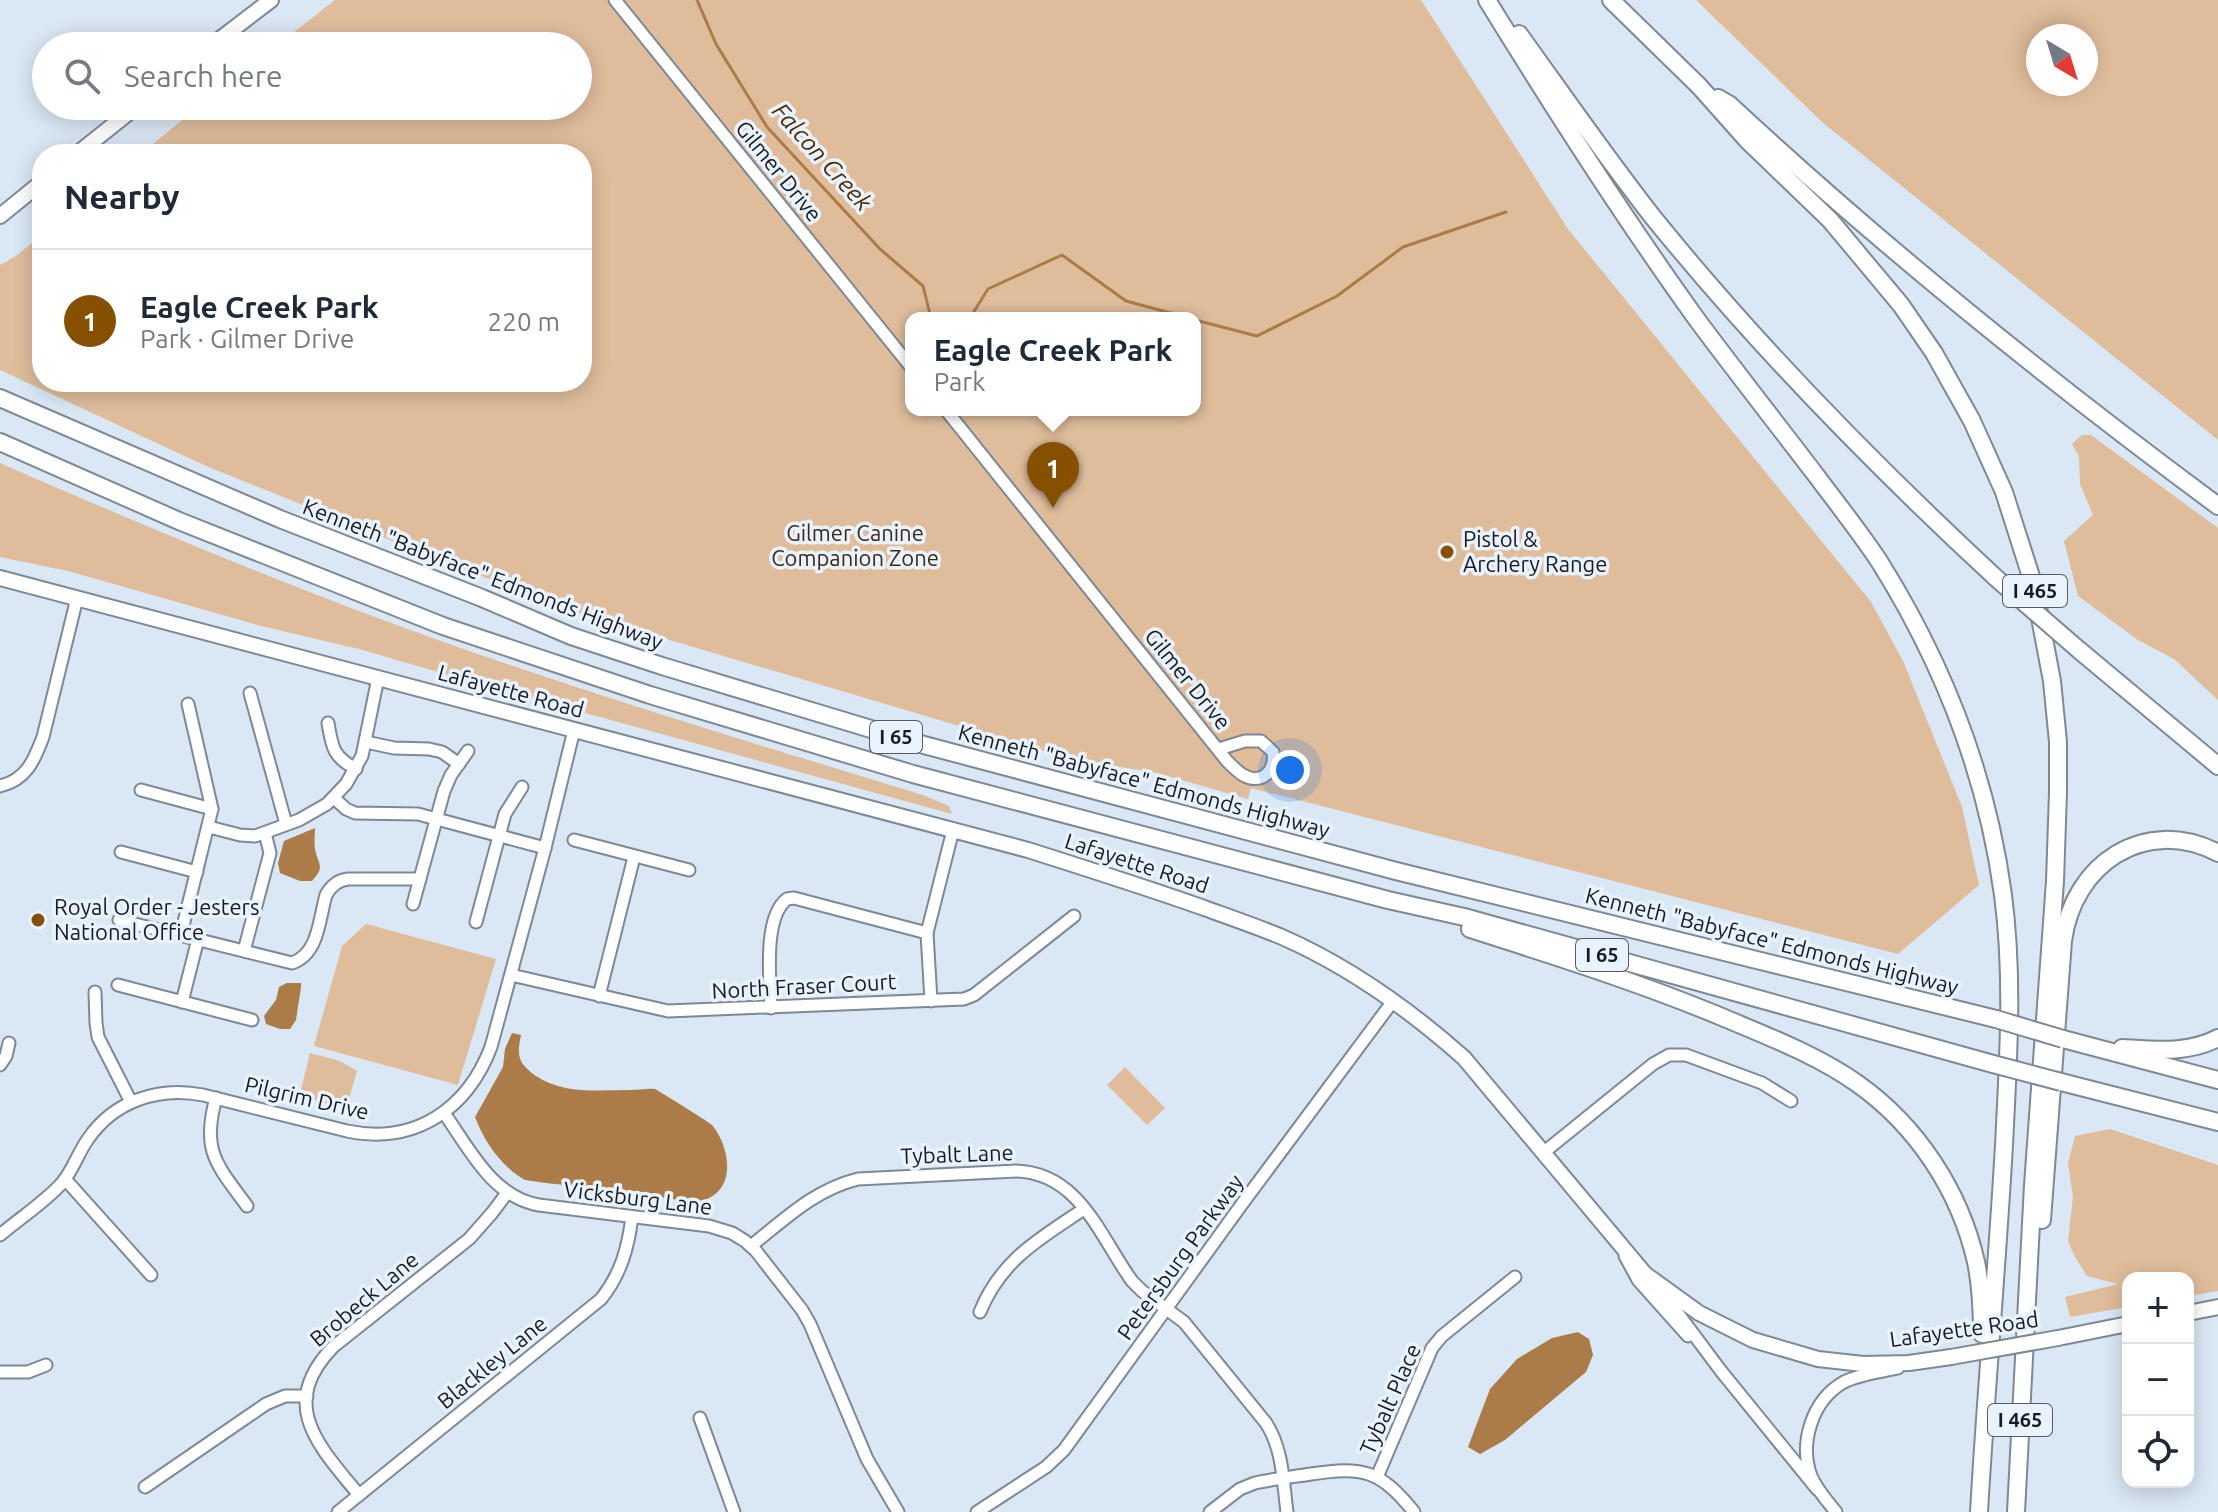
<!DOCTYPE html>
<html lang="en">
<head>
<meta charset="utf-8">
<style>
	body { margin:0; font-family:Ubuntu,sans-serif; background:#f2f2f3; color:#1f2937 }
	.controls { position:absolute; right:24px; bottom:24px; display:grid; overflow:hidden; border-radius:16px; box-shadow:0 4px 20px #0003 }
	.controls button { width:72px; height:72px; display:grid; place-items:center; padding:0; border:0; border-bottom:2px solid #e0e1e3; background:#fff; color:#1f2937; font:40px sans-serif }
	.compass { position:absolute; left:2026px; top:24px; width:72px; height:72px; border-radius:50%; background:#fff; box-shadow:0 4px 20px #0003; rotate:142deg }
	.you { position:absolute; left:1290px; top:770px; width:28px; height:28px; margin:-20px; border:6px solid #fff; border-radius:50%; background:#1a73e8; box-shadow:0 0 0 12px #1a73e833 }
	.badge { display:grid; place-items:center; width:52px; height:52px; border-radius:50%; background:#865000; color:#fff; font-size:26px; font-weight:700 }
	.pin { position:absolute; translate:-50% -66px; filter:drop-shadow(0 2px 4px #0008) }
	.pin::after { content:''; position:absolute; top:42px; width:28px; height:24px; background:inherit; clip-path:polygon(0 0,100% 0,50% 100%) }
	.popup { position:absolute; left:905px; top:312px; width:296px; height:104px; box-sizing:border-box; display:grid; place-content:center; border-radius:16px; background:#fff; filter:drop-shadow(0 2px 6px #0005); font-size:26px; white-space:nowrap; color:#747a83 }
	.popup b { font-size:30px; color:#1f2937 }
	.popup::after { content:''; position:absolute; left:50%; top:100%; margin-left:-16px; border:16px solid transparent; border-top-color:#fff }
	.list { margin:0; padding:0; list-style:none }
	h2 { display:flex; justify-content:space-between; align-items:center; height:104px; margin:0; padding:0 32px; font-size:34px }
	h2 small { font-size:26px; font-weight:400; color:#747a83 }
	.list li { display:grid; grid-template-columns:52px 1fr auto; gap:24px; align-items:center; box-sizing:border-box; height:144px; padding:0 32px; border-top:2px solid #e0e1e3 }
	.list b { display:block; font-size:30px; white-space:nowrap }
	.list p { margin:0; font-size:26px; white-space:nowrap; color:#747a83 }
	.list em { font-size:26px; font-style:normal; color:#747a83 }
	.icon { flex:none; width:44px; height:44px; fill:none; stroke:currentColor; stroke-width:2; stroke-linecap:round; stroke-linejoin:round }
	.map { position:relative; flex:none; width:2218px; height:1512px; overflow:hidden }
	.search { position:absolute; background:#fff; box-shadow:0 4px 20px #0003; left:32px; top:32px; width:560px; height:88px; display:flex; align-items:center; gap:20px; box-sizing:border-box; padding:0 28px; border-radius:44px; color:#747a83; font-size:30px }
	.panel { position:absolute; background:#fff; box-shadow:0 4px 20px #0003; left:32px; top:144px; width:560px; height:248px; border-radius:32px }
	.map>svg:first-child { display:block }
	.green { fill:#dfbd9b; fill-rule:evenodd }
	.water { fill:#ac7c48 }
	.lines { fill:none; stroke-linecap:round; stroke-linejoin:round }
	.stream { stroke:#ac7c48; stroke-width:3 }
	.minor-casing { stroke:#7d8995; stroke-width:15 }
	.major-casing { stroke:#7d8995; stroke-width:18 }
	.highway-casing { stroke:#7d8995; stroke-width:20 }
	.minor { stroke:#fff; stroke-width:11 }
	.major { stroke:#fff; stroke-width:14 }
	.highway { stroke:#fff; stroke-width:16 }
	.major-bridge-casing { stroke:#7d8995; stroke-width:18; stroke-linecap:butt }
	.highway-bridge-casing { stroke:#7d8995; stroke-width:20; stroke-linecap:butt }
	.major-bridge { stroke:#fff; stroke-width:14 }
	.highway-bridge { stroke:#fff; stroke-width:16 }
	.poi-dot { fill:#865000; stroke:#e9f3ff; stroke-width:3 }
	.labels { text-anchor:middle; stroke-width:7; stroke-linejoin:round; paint-order:stroke }
	.shield { fill:#e9f3ff; stroke:#575c64; stroke-width:2 }
	.shield-label { font-size:20px; font-weight:bold; fill:#181c21 }
	.street-label { font-size:22px; fill:#181c21; stroke:#e9f3ff }
	.park-label { font-size:22px; fill:#3e2912; stroke:#e9f3ff }
	.poi-label { font-size:22px; fill:#181c21; stroke:#e9f3ff; text-anchor:start }
	.water-label { font-size:24px; font-style:italic; fill:#4b2a00; stroke:#e9f3ff }
</style>
</head>
<body>
<div class="map">
<svg width="2218" height="1512" viewBox="0 0 2218 1512">
	<rect width="100%" height="100%" fill="#dae7f4"/>
	<g class="green">
		<path d="M335,0H1421L1568,229L1871,602L1903,661L1962,807L1979,885L1898,954L1251,788L1248,799L1157,773L1067,758L569,610L417,551L206,466L0,370V265L16,256L42,235V382H582V154H141L199,106H578V46H276ZM911,318H1195V410H911Z"/>
		<path d="M1696,0H2218V440L1822,122ZM2086,36V84H2038V36Z"/>
		<polygon points="2082,435 2091,435 2218,528 2218,700 2174,659 2138,640 2078,596 2064,541 2093,515 2080,484 2079,456 2072,444"/>
		<path d="M0,463C144,526 290,587 438,640C598,697 760,745 923,795L949,806L952,814L476,683L359,649L261,626L68,571L0,557Z"/>
		<polygon points="366,924 496,959 458,1085 314,1046 342,946"/>
		<polygon points="310,1053 340,1061 357,1071 346,1109 302,1097 300,1094"/>
		<polygon points="1125,1067 1165,1108 1147,1125 1107,1085"/>
		<polygon points="2110,1129 2218,1165 2218,1291 2188,1296 2188,1278 2128,1278 2128,1307 2070,1317 2065,1297 2118,1284 2087,1276 2075,1257 2068,1242 2073,1197 2068,1163 2075,1136"/>
	</g>
	<g class="water">
		<path d="M315,828C315,834 314,843 315,849C318,865 326,866 312,881H300L280,873L278,863L284,841Z"/>
		<polygon points="287,983 301,983 301,987 296,1020 290,1029 280,1029 266,1024 264,1016 276,1000 279,987"/>
		<path d="M512,1033L521,1035C517,1055 517,1063 536,1076C565,1095 598,1090 631,1090C638,1090 648,1088 655,1089C659,1091 709,1122 712,1125C729,1145 737,1187 707,1199C690,1206 653,1194 634,1192C598,1187 561,1186 525,1180C501,1166 485,1143 475,1117L503,1067L505,1049Z"/>
		<polygon points="1578,1332 1589,1339 1593,1355 1586,1372 1505,1440 1480,1454 1468,1447 1490,1389 1517,1359 1552,1338"/>
	</g>
	<g class="lines">
		<g class="stream">
			<polyline points="697,0 716,44 767,127 880,249 923,286 930,314 941,318"/>
			<polyline points="960,318 973,313 988,289 1062,255 1126,301 1189,318"/>
			<polyline points="1195,320 1257,336 1337,296 1403,247 1506,212"/>
		</g>
		<g class="minor-casing">
			<g id="minor">
				<polyline points="615,0 911,367"/>
				<path d="M946,410L1227,761C1232,766 1238,772 1243,775C1262,786 1276,770 1273,752L1261,741H1245L1219,749"/>
				<polyline points="250,693 286,824"/>
				<path d="M328,723C332,747 333,757 356,769"/>
				<polyline points="366,742 394,748 429,749 442,752 459,764"/>
				<path d="M0,786C26,780 34,761 43,737L77,598"/>
				<polyline points="141,790 212,809"/>
				<polyline points="334,798 346,809 355,813 418,814 545,848"/>
				<polyline points="209,827 240,835 255,836 299,820 327,804 346,784 362,756 378,678"/>
				<polyline points="574,840 689,870"/>
				<polyline points="121,852 197,872"/>
				<polyline points="413,904 444,791 451,775 468,751"/>
				<path d="M119,920L292,963C319,954 319,919 326,895C331,886 338,880 348,879H420"/>
				<polyline points="476,922 505,814 522,787"/>
				<polyline points="181,934 212,809 188,704"/>
				<polyline points="244,951 270,853 265,833"/>
				<polyline points="511,975 668,1011 964,999 974,995 1074,916"/>
				<polyline points="118,985 252,1020"/>
				<polyline points="95,992 96,1023 98,1037 131,1102"/>
				<polyline points="599,996 634,857"/>
				<polyline points="931,1001 927,933 953,830"/>
				<polyline points="182,1002 198,939"/>
				<path d="M771,1008C770,980 763,917 787,899L794,898L927,933"/>
				<polyline points="0,1065 6,1056 9,1043"/>
				<path d="M216,1098C201,1151 217,1165 247,1206"/>
				<path d="M444,1113C469,1148 492,1197 539,1205L709,1226L732,1233L745,1241L756,1251L802,1310L810,1324L867,1459L898,1512"/>
				<polyline points="1543,1153 1653,1064 1669,1055 1686,1055 1762,1083 1791,1101"/>
				<polyline points="65,1179 151,1275"/>
				<path d="M0,1235C20,1218 45,1202 62,1183C73,1170 78,1153 88,1139C114,1101 159,1086 203,1095L347,1131C414,1145 467,1110 491,1047L545,848L574,730"/>
				<path d="M751,1246C785,1219 814,1190 858,1179L1016,1171C1080,1173 1100,1237 1132,1281L1142,1291L1184,1322L1266,1423C1283,1449 1283,1482 1287,1512"/>
				<polyline points="1625,1256 1638,1280 1688,1336"/>
				<polyline points="1659,1288 1721,1371 1817,1489"/>
				<path d="M980,1312C1001,1260 1039,1239 1084,1209"/>
				<polyline points="0,1372 28,1372 46,1365"/>
				<polyline points="700,1418 734,1512"/>
				<polyline points="1377,1477 1432,1348 1442,1336 1515,1277"/>
				<polyline points="145,1487 266,1404 285,1396 307,1396"/>
				<path d="M359,1495C319,1446 277,1405 333,1347L469,1239L492,1213L507,1193"/>
				<path d="M338,1512L601,1299C621,1274 628,1248 632,1217"/>
				<polyline points="977,1512 1046,1467 1064,1450 1242,1204 1393,1001"/>
				<path d="M1210,1512L1240,1489L1255,1483C1273,1479 1292,1477 1311,1474C1363,1466 1380,1470 1414,1512"/>
				<path d="M1836,1512C1827,1501 1817,1490 1811,1476C1799,1443 1812,1400 1844,1382C1860,1374 1880,1372 1898,1368"/>
			</g>
		</g>
		<g class="major-casing">
			<g id="major">
				<polyline points="211,46 271,0"/>
				<polyline points="77,154 137,106"/>
				<polyline points="0,216 42,182"/>
				<path d="M0,578L1028,850C1088,869 1148,888 1207,909C1232,918 1258,927 1282,937C1348,966 1410,1010 1464,1058L1645,1274L1699,1313L1753,1340L1818,1359L1863,1364L1909,1363L1951,1357"/>
				<polyline points="2188,1313 2218,1307"/>
				<polyline points="2058,1338 2128,1324"/>
			</g>
		</g>
		<g class="highway-casing">
			<g id="highway">
				<path d="M1487,0C1554,109 1623,217 1698,321C1736,372 1776,423 1815,474C1836,502 1859,531 1879,561C1943,663 1987,776 2003,895C2014,978 2008,1062 2004,1145C1997,1268 1986,1390 1979,1512"/>
				<polyline points="1611,0 1699,86 1747,140 1830,220 1901,305 1934,353 1972,421 2004,492 2034,586 2052,681 2058,742 2058,792 2055,881 2033,1185 2016,1512"/>
				<path d="M1519,34C1563,95 1606,157 1652,216C1757,346 1874,465 1996,578"/>
				<path d="M1718,98L1730,105C1884,248 2049,381 2218,506"/>
				<polyline points="0,398 280,519 482,598 571,636 662,666 924,745 1396,871 1996,1019"/>
				<polyline points="0,442 179,521 443,626 650,695 913,774 1388,900 1464,917 1993,1064"/>
				<polyline points="2079,650 2218,766"/>
				<path d="M1470,929C1555,956 1640,983 1722,1017C1767,1036 1817,1055 1858,1084C1917,1126 1960,1191 1976,1262C1981,1286 1982,1310 1982,1334"/>
				<polyline points="2063,1039 2218,1080"/>
				<path d="M2122,1048C2155,1050 2187,1054 2218,1038"/>
				<polyline points="2061,1082 2218,1122"/>
				<path d="M2042,1220L2063,941C2073,864 2145,815 2218,853"/>
			</g>
		</g>
		<use href="#minor" class="minor"/>
		<use href="#major" class="major"/>
		<use href="#highway" class="highway"/>
		<g class="major-bridge-casing">
			<polyline id="major-bridge" points="1951,1357 2058,1338"/>
		</g>
		<g class="highway-bridge-casing">
			<g id="highway-bridge">
				<polyline points="1996,578 2079,650"/>
				<polyline points="1996,1019 2063,1039"/>
				<polyline points="1993,1064 2061,1082"/>
			</g>
		</g>
		<use href="#major-bridge" class="major-bridge"/>
		<use href="#highway-bridge" class="highway-bridge"/>
	</g>
	<g class="poi-dot">
		<circle cx="1447" cy="552" r="8"/>
		<circle cx="38" cy="920" r="8"/>
	</g>
	<g class="labels">
		<g class="shield">
			<rect x="2003" y="575" width="64" height="32" rx="6"/>
			<rect x="870" y="721" width="52" height="32" rx="6"/>
			<rect x="1576" y="939" width="52" height="32" rx="6"/>
			<rect x="1988" y="1404" width="64" height="32" rx="6"/>
		</g>
		<g class="shield-label">
			<text x="2035" y="598">I 465</text>
			<text x="896" y="744">I 65</text>
			<text x="1602" y="962">I 65</text>
			<text x="2020" y="1427">I 465</text>
		</g>
		<g class="street-label">
			<text transform="translate(779 171) rotate(51)" y="8">Gilmer Drive</text>
			<text transform="translate(483 574) rotate(21)" y="8">Kenneth "Babyface" Edmonds Highway</text>
			<text transform="translate(1188 679) rotate(51)" y="8">Gilmer Drive</text>
			<text transform="translate(511 691) rotate(15)" y="8">Lafayette Road</text>
			<text transform="translate(1144 781) rotate(15)" y="8">Kenneth "Babyface" Edmonds Highway</text>
			<text transform="translate(1137 863) rotate(18)" y="8">Lafayette Road</text>
			<text transform="translate(1772 941) rotate(14)" y="8">Kenneth "Babyface" Edmonds Highway</text>
			<text transform="translate(804 986) rotate(-3)" y="8">North Fraser Court</text>
			<text transform="translate(307 1098) rotate(13)" y="8">Pilgrim Drive</text>
			<text transform="translate(957 1154) rotate(-2)" y="8">Tybalt Lane</text>
			<text transform="translate(638 1198) rotate(7)" y="8">Vicksburg Lane</text>
			<text transform="translate(1180 1257) rotate(-54)" y="8">Petersburg Parkway</text>
			<text transform="translate(364 1299) rotate(-40)" y="8">Brobeck Lane</text>
			<text transform="translate(1964 1329) rotate(-8)" y="8">Lafayette Road</text>
			<text transform="translate(492 1362) rotate(-39)" y="8">Blackley Lane</text>
			<text transform="translate(1390 1399) rotate(-66)" y="8">Tybalt Place</text>
		</g>
		<g class="park-label">
			<text x="855" y="541">Gilmer Canine<tspan x="855" dy="25">Companion Zone</tspan></text>
		</g>
		<g class="poi-label">
			<text x="1463" y="547">Pistol &amp;<tspan x="1463" dy="25">Archery Range</tspan></text>
			<text x="54" y="915">Royal Order - Jesters<tspan x="54" dy="25">National Office</tspan></text>
		</g>
		<g class="water-label">
			<text transform="translate(822 157) rotate(48)" y="8">Falcon Creek</text>
		</g>
	</g>
</svg>
<div class="controls">
<button>+</button>
<button>−</button>
<button><svg class="icon" aria-label="locate" viewBox="0 0 24 24"><circle cx="12" cy="12" r="6"/><path d="M12 2v4M12 18v4M2 12h4M18 12h4"/></svg></button>
</div>
<svg class="compass" viewBox="-18 -18 36 36"><path d="M0-13l5 13h-10z" fill="#e53935"/><path d="M0 13l5-13h-10z" fill="#747a83"/></svg>
<div class="you"></div>
<div class="pin badge" style="left:1053px;top:508px">1</div>
<div class="popup"><b>Eagle Creek Park</b>Park</div>
<div class="search"><svg class="icon" aria-label="search" viewBox="0 0 24 24"><circle cx="10" cy="10" r="6"/><path d="M15 15l6 6"/></svg>Search here</div>
<section class="panel">
<h2>Nearby<small></small></h2>
<ul class="list">
<li><span class="badge">1</span><div><b>Eagle Creek Park</b><p>Park · Gilmer Drive</p></div><em>220 m</em></li>
</ul>
</section>
</div>
</body>
</html>
